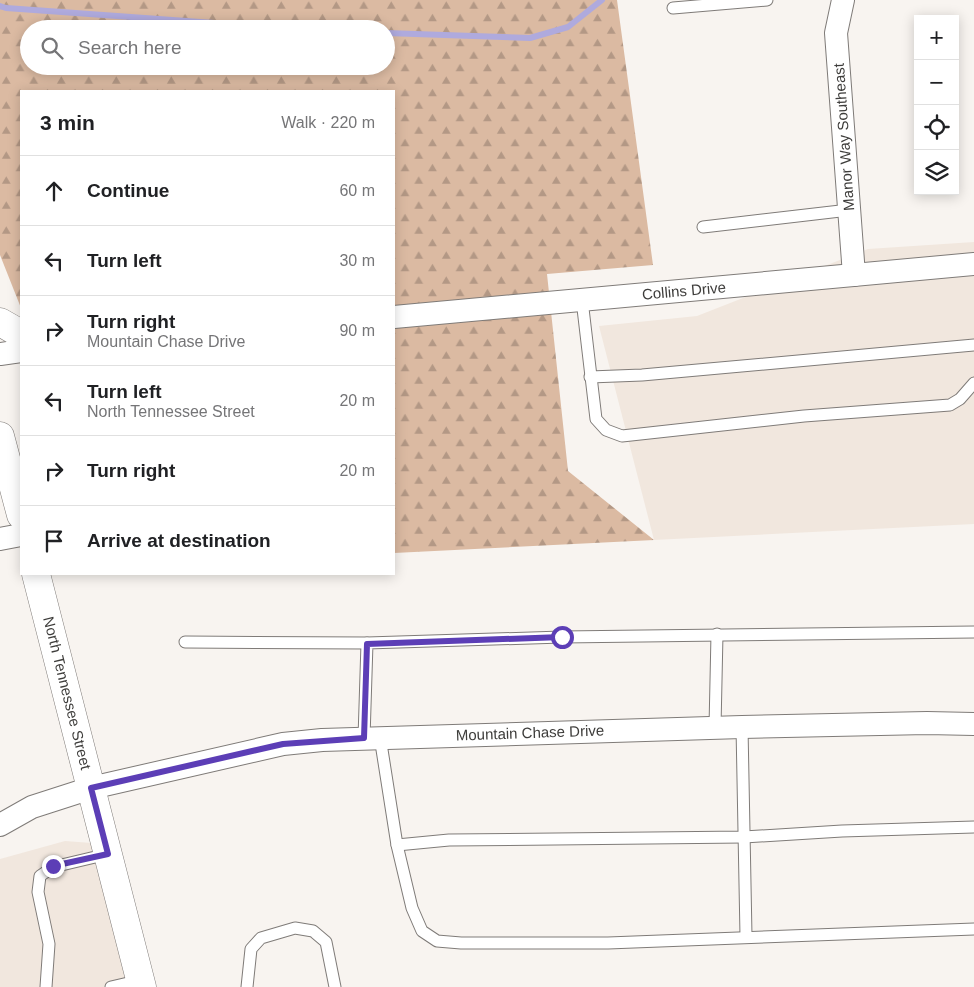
<!DOCTYPE html>
<html lang="en">
<head>
<meta charset="utf-8">
<style>
	body { margin:0; font-family:Helvetica,sans-serif; background:#f6f6f6; color:#202124 }
	.controls { position:absolute; right:15px; top:15px; display:grid; overflow:hidden; border-radius:0px; box-shadow:0 2px 12px #0003 }
	.controls button { width:45px; height:45px; display:grid; place-items:center; padding:0; border:0; border-bottom:1px solid #e0e0e0; background:#fff; color:#202124; font:25px sans-serif }
	.stop { position:absolute; width:15px; height:15px; margin:-11px; border:4px solid #5c3eb6; border-radius:50%; background:#fff }
	.stop.end { background:#5c3eb6; border-color:#fff; box-shadow:0 1px 5px #0008 }
	.list { margin:0; padding:0; list-style:none }
	h2 { display:flex; justify-content:space-between; align-items:center; height:65px; margin:0; padding:0 20px; font-size:21px }
	h2 small { font-size:16px; font-weight:400; color:#757577 }
	.list li { display:grid; grid-template-columns:32px 1fr auto; gap:15px; align-items:center; box-sizing:border-box; height:70px; padding:0 20px; border-top:1px solid #e0e0e0 }
	.list b { display:block; font-size:19px; white-space:nowrap }
	.list p { margin:0; font-size:16px; white-space:nowrap; color:#757577 }
	.list em { font-size:16px; font-style:normal; color:#757577 }
	.icon { flex:none; width:28px; height:28px; fill:none; stroke:currentColor; stroke-width:2; stroke-linecap:round; stroke-linejoin:round }
	.map { position:relative; flex:none; width:974px; height:987px; overflow:hidden }
	.search { position:absolute; background:#fff; box-shadow:0 2px 12px #0003; left:20px; top:20px; width:375px; height:55px; display:flex; align-items:center; gap:12px; box-sizing:border-box; padding:0 18px; border-radius:28px; color:#757577; font-size:19px }
	.panel { position:absolute; background:#fff; box-shadow:0 2px 12px #0003; left:20px; top:90px; width:375px; height:485px; border-radius:0px }
	.map>svg:first-child { display:block }
	.built { fill:#f1e7de }
	.forest { fill:url(#forest-firs); fill-rule:evenodd }
	.lines { fill:none; stroke-linecap:round; stroke-linejoin:round }
	.stream { stroke:#afaadd; stroke-width:6 }
	.service-casing { stroke:#7f7b78; stroke-width:13 }
	.minor-casing { stroke:#7f7b78; stroke-width:24 }
	.secondary-casing { stroke:#7f7b78; stroke-width:29 }
	.service { stroke:#fff; stroke-width:11 }
	.minor { stroke:#fff; stroke-width:22 }
	.secondary { stroke:#fff; stroke-width:28 }
	.route { stroke:#5c3eb6; stroke-width:6 }
	.labels { text-anchor:middle; stroke-width:4.5; stroke-linejoin:round; paint-order:stroke }
	.street-label { font-size:15px; fill:#3e3d3b; stroke:#fff }
</style>
</head>
<body>
<div class="map">
<svg width="974" height="987" viewBox="0 0 974 987">
	<defs>
		<pattern id="forest-firs" width="22" height="20" patternUnits="userSpaceOnUse" patternTransform="scale(1.25)"><rect width="22" height="20" fill="#dbbaa2"/><path d="M5 1l3.5 6h-7zM16 11l3.5 6h-7z" fill="#b39885"/></pattern>
	</defs>
	<rect width="100%" height="100%" fill="#f8f4f0"/>
	<g class="built">
		<polygon points="974,242 974,524 654,540 599,326 697,316 868,249"/>
		<polygon points="65,841 105,844 142,987 0,987 0,859"/>
	</g>
	<path class="forest" d="M0,0H617L653,265L547,274L568,471L654,540L394,553V91H21V308L0,255ZM29,29H386V66H29Z"/>
	<g class="lines">
		<g class="stream">
			<polyline points="0,6 6,8 299,29"/>
			<polyline points="386,33 530,38 568,27 602,0"/>
		</g>
		<g class="service-casing">
			<g id="service">
				<polyline points="673,8 767,0"/>
				<polyline points="703,227 849,210"/>
				<polyline points="582,300 596,419 606,430 622,436 804,416 950,405 960,399 974,383"/>
				<polyline points="590,377 642,375 974,345"/>
				<polyline points="185,642 367,643"/>
				<polyline points="715,727 717,634"/>
				<polyline points="742,727 746,936"/>
				<polyline points="380,737 397,845 412,908 422,931 437,941 461,943 608,943 974,929"/>
				<polyline points="364,738 367,643 562,637 974,632"/>
				<polyline points="397,845 449,840 744,837 842,831 974,827"/>
				<polyline points="46,987 49,944 38,892 40,876 53,867 108,854"/>
				<polyline points="111,987 141,980"/>
				<polyline points="247,987 251,949 261,938 295,928 313,931 326,942 335,987"/>
			</g>
		</g>
		<g class="minor-casing">
			<g id="minor">
				<polyline points="843,0 836,33 854,275"/>
				<polyline points="394,317 974,264"/>
				<polyline points="0,354 21,351"/>
				<polyline points="0,539 21,535"/>
				<polyline points="0,825 32,807 91,788 283,744 322,740 742,727 927,723 974,724"/>
			</g>
		</g>
		<g class="secondary-casing">
			<g id="secondary">
				<polyline points="0,322 21,334"/>
				<polyline points="0,436 21,515"/>
				<polyline points="36,574 142,987"/>
			</g>
		</g>
		<use href="#service" class="service"/>
		<use href="#minor" class="minor"/>
		<use href="#secondary" class="secondary"/>
	</g>
	<g class="lines">
		<polyline class="route" points="53,866 108,854 91,788 283,744 364,738 367,644 562,637"/>
	</g>
	<g class="labels">
		<g class="street-label">
			<text transform="translate(844 137) rotate(-94)" y="5">Manor Way Southeast</text>
			<text transform="translate(684 291) rotate(-5)" y="5">Collins Drive</text>
			<text transform="translate(67 693) rotate(76)" y="5">North Tennessee Street</text>
			<text transform="translate(530 733) rotate(-2)" y="5">Mountain Chase Drive</text>
		</g>
	</g>
</svg>
<div class="controls">
<button>+</button>
<button>−</button>
<button><svg class="icon" aria-label="locate" viewBox="0 0 24 24"><circle cx="12" cy="12" r="6"/><path d="M12 2v4M12 18v4M2 12h4M18 12h4"/></svg></button>
<button><svg class="icon" aria-label="layers" viewBox="0 0 24 24"><path d="M12 4l9 5-9 5-9-5zM3 14l9 5 9-5"/></svg></button>
</div>
<div class="stop" style="left:562px;top:637px"></div>
<div class="stop end" style="left:53px;top:866px"></div>
<div class="search"><svg class="icon" aria-label="search" viewBox="0 0 24 24"><circle cx="10" cy="10" r="6"/><path d="M15 15l6 6"/></svg>Search here</div>
<section class="panel">
<h2>3 min<small>Walk · 220 m</small></h2>
<ul class="list">
<li><svg class="icon" aria-label="ahead" viewBox="0 0 24 24"><path d="M12 20V5M6 11l6-6 6 6"/></svg><div><b>Continue</b></div><em>60 m</em></li>
<li><svg class="icon" aria-label="left" viewBox="0 0 24 24"><path d="M17 20v-9H6M10 6l-5 5 5 5"/></svg><div><b>Turn left</b></div><em>30 m</em></li>
<li><svg class="icon" aria-label="right" viewBox="0 0 24 24"><path d="M7 20v-9h11M14 6l5 5-5 5"/></svg><div><b>Turn right</b><p>Mountain Chase Drive</p></div><em>90 m</em></li>
<li><svg class="icon" aria-label="left" viewBox="0 0 24 24"><path d="M17 20v-9H6M10 6l-5 5 5 5"/></svg><div><b>Turn left</b><p>North Tennessee Street</p></div><em>20 m</em></li>
<li><svg class="icon" aria-label="right" viewBox="0 0 24 24"><path d="M7 20v-9h11M14 6l5 5-5 5"/></svg><div><b>Turn right</b></div><em>20 m</em></li>
<li><svg class="icon" aria-label="arrive" viewBox="0 0 24 24"><path d="M6 21V4h12l-3 4 3 4H6"/></svg><div><b>Arrive at destination</b></div></li>
</ul>
</section>
</div>
</body>
</html>
